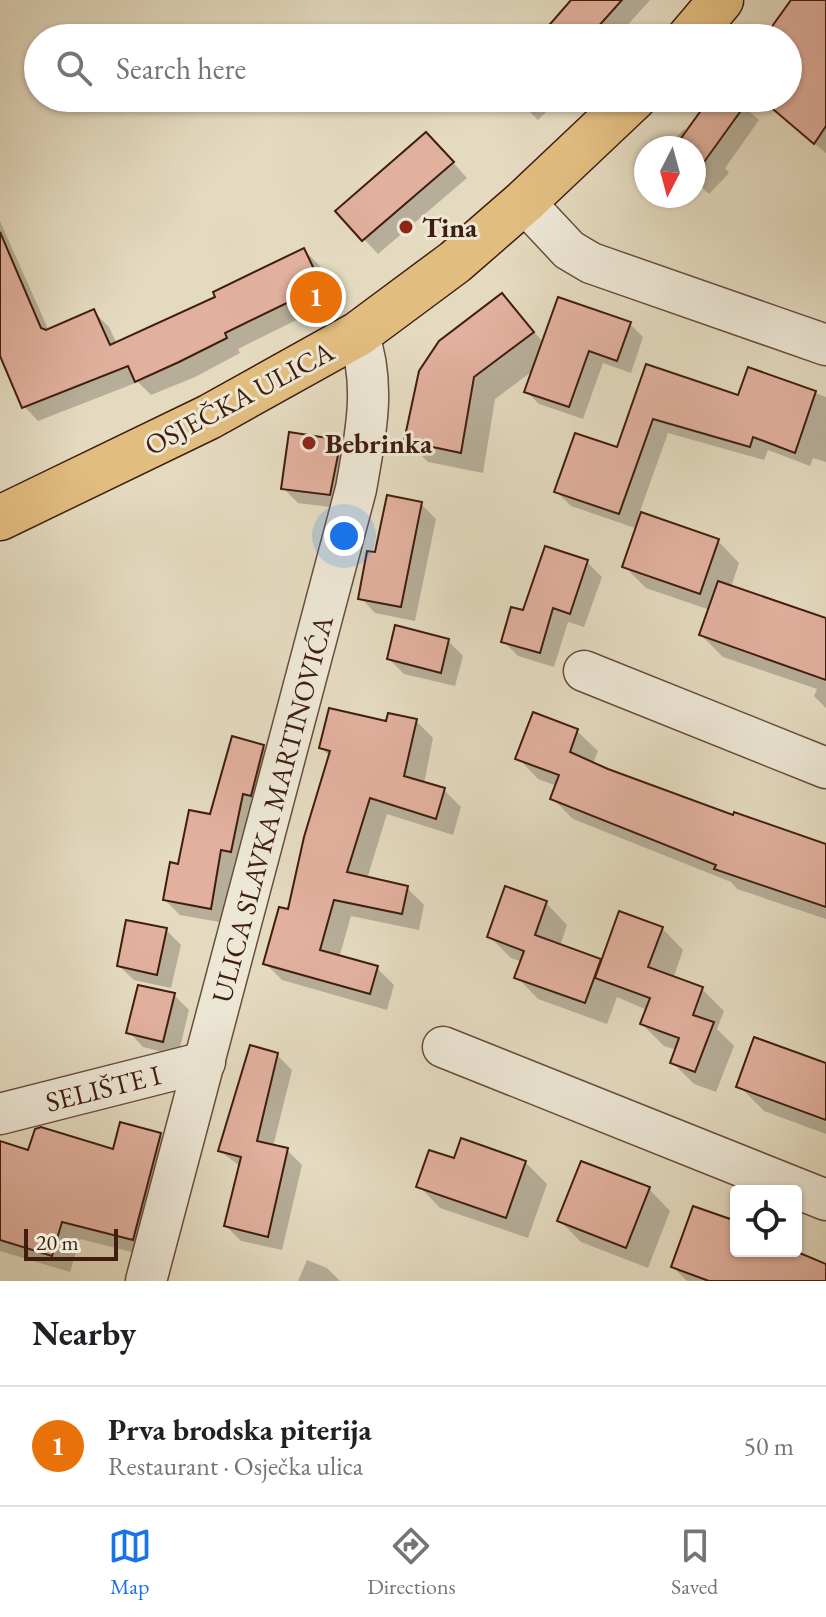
<!DOCTYPE html>
<html lang="en">
<head>
<meta charset="utf-8">
<style>
	body { margin:0; font-family:"EB Garamond",serif; background:#f6f6f6; color:#202124 }
	.controls { position:absolute; right:24px; bottom:24px; display:grid; overflow:hidden; border-radius:8px; box-shadow:0 2px 6px #0004 }
	.controls button { width:72px; height:72px; display:grid; place-items:center; padding:0; border:0; border-bottom:2px solid #e0e0e0; background:#fff; color:#202124; font:40px sans-serif }
	.compass { position:absolute; left:634px; top:136px; width:72px; height:72px; border-radius:50%; background:#fff; box-shadow:0 2px 6px #0004; rotate:186deg }
	.scale { position:absolute; left:24px; bottom:20px; width:94px; box-sizing:border-box; padding-left:8px; border:4px solid #401e0f; border-top:0; font-size:22px; line-height:28px; white-space:nowrap; color:#401e0f; -webkit-text-stroke:6px #ede7d6; paint-order:stroke }
	.you { position:absolute; left:344px; top:536px; width:28px; height:28px; margin:-20px; border:6px solid #fff; border-radius:50%; background:#1a73e8; box-shadow:0 0 0 12px #1a73e833 }
	.badge { display:grid; place-items:center; width:52px; height:52px; border-radius:50%; background:#1a73e8; color:#fff; font-size:26px; font-weight:700 }
	.pin { position:absolute; translate:-50% -50%; border:4px solid #fff; box-shadow:0 2px 8px #0006 }
	.list { margin:0; padding:0; list-style:none }
	h2 { display:flex; justify-content:space-between; align-items:center; height:104px; margin:0; padding:0 32px; font-size:34px }
	h2 small { font-size:26px; font-weight:400; color:#757577 }
	.list li { display:grid; grid-template-columns:52px 1fr auto; gap:24px; align-items:center; box-sizing:border-box; height:120px; padding:0 32px; border-top:2px solid #e0e0e0 }
	.list b { display:block; font-size:30px; white-space:nowrap }
	.list p { margin:0; font-size:26px; white-space:nowrap; color:#757577 }
	.list em { font-size:26px; font-style:normal; color:#757577 }
	.icon { flex:none; width:44px; height:44px; fill:none; stroke:currentColor; stroke-width:2; stroke-linecap:round; stroke-linejoin:round }
	.map { position:relative; flex:none; width:826px; height:1281px; overflow:hidden }
	.search { position:absolute; background:#fff; box-shadow:0 2px 6px #0004; left:24px; right:24px; top:24px; height:88px; display:flex; align-items:center; gap:20px; box-sizing:border-box; padding:0 28px; border-radius:44px; color:#757577; font-size:30px }
	.sheet { height:224px; background:#fff }
	nav { display:flex; justify-content:space-around; align-items:center; box-sizing:border-box; height:112px; border-top:2px solid #e0e0e0; background:#fff; font-size:22px; color:#757577 }
	nav a { display:grid; justify-items:center; gap:4px }
	nav .on { color:#1a73e8 }
	.map>svg:first-child { display:block }
	.shadow { fill:#0003 }
	.building { fill:#e1b09e; stroke:#401e0f; stroke-width:2 }
	.lines { fill:none; stroke-linecap:round; stroke-linejoin:round }
	.minor-casing { stroke:#694d3b; stroke-width:43 }
	.major-casing { stroke:#401e0f; stroke-width:47 }
	.minor { stroke:#ede7d6; stroke-width:40 }
	.major { stroke:#e2bd80; stroke-width:44 }
	.poi-dot { fill:#8f2418; stroke:#ede7d6; stroke-width:3 }
	.labels { text-anchor:middle; stroke-width:6; stroke-linejoin:round; paint-order:stroke }
	.poi-label { font-size:28px; font-weight:bold; fill:#401e0f; stroke:#ede7d6; text-anchor:start }
	.street-label { font-size:28px; fill:#401e0f; stroke:#ede7d6 }
</style>
</head>
<body>
<div class="map">
<svg width="826" height="1281" viewBox="0 0 826 1281">
	<rect width="100%" height="100%" fill="#e4dac0"/>
	<filter id="stains"><feTurbulence type="fractalNoise" baseFrequency=".0025" numOctaves="4"/><feColorMatrix values="0 0 0 0 .2 0 0 0 0 .09 0 0 0 0 .02 0 0 0 .5 -.17"/></filter>
	<radialGradient id="worn" r=".72"><stop offset=".6" stop-color="#630" stop-opacity="0"/><stop offset="1" stop-color="#630" stop-opacity=".3"/></radialGradient>
	<g class="shadow">
		<polygon points="574,0 650,0 616,38 541,38"/>
		<polygon points="798,0 826,0 826,153 760,98 788,98 788,38 768,38 789,7"/>
		<polygon points="516,98 560,98 538,120"/>
		<polygon points="713,98 734,98 759,120 725,168 729,173 709,194 694,180 694,148 666,148 684,129 688,133"/>
		<polygon points="441,149 467,178 378,254 338,211"/>
		<polygon points="0,221 49,331 94,312 109,327 117,344 218,298 304,250 319,265 335,301 238,349 240,353 195,377 151,395 138,382 38,421 24,406 0,345"/>
		<polygon points="502,296 544,343 630,324 643,337 631,373 603,363 583,419 539,404 526,391 534,370 495,399 483,473 428,462 406,440"/>
		<polygon points="648,367 739,398 749,369 826,397 826,462 813,458 810,466 768,450 764,460 668,433 639,514 718,541 739,563 731,587 826,632 826,708 814,696 817,689 723,657 701,635 710,610 646,588 625,567 638,529 571,506 556,491 618,450"/>
		<polygon points="340,442 355,456 345,509 298,503 283,488"/>
		<polygon points="421,504 436,519 415,621 375,613 361,598 377,555"/>
		<polygon points="587,562 602,577 584,627 568,622 554,667 518,656 503,641 525,613"/>
		<polygon points="448,641 463,656 455,686 404,674 389,659"/>
		<polygon points="416,721 433,738 424,784 444,790 461,807 453,835 387,814 367,879 407,888 424,905 419,930 351,916 339,958 377,968 394,985 387,1010 282,980 265,963 290,912 330,757 322,748 388,723"/>
		<polygon points="577,731 598,751 593,763 826,851 826,919 737,889 731,882 573,819 552,798 557,786 538,779 518,758"/>
		<polygon points="263,747 278,762 245,866 236,864 225,923 180,915 165,900 180,866"/>
		<polygon points="546,903 567,925 560,946 602,963 662,928 683,950 673,979 702,989 724,1011 717,1029 734,1046 716,1092 694,1084 672,1062 677,1050 664,1046 642,1024 647,1010 617,997 607,1024 538,999 517,977 522,962 511,958 489,936"/>
		<polygon points="166,930 181,945 171,988 134,980 119,966"/>
		<polygon points="174,995 189,1010 178,1056 143,1047 129,1032"/>
		<polygon points="277,1055 292,1070 273,1147 287,1150 302,1165 282,1250 241,1241 226,1226 241,1167 220,1151"/>
		<polygon points="826,1065 826,1134 764,1111 739,1086"/>
		<polygon points="160,1135 178,1153 151,1257 80,1239 70,1272 0,1251 0,1149 30,1153 114,1152"/>
		<polygon points="455,1161 525,1162 547,1184 528,1238 440,1208 419,1186"/>
		<polygon points="649,1189 670,1211 648,1268 581,1242 560,1221"/>
		<polygon points="736,1223 736,1251 790,1251 826,1266 826,1281 687,1281 673,1267"/>
		<polygon points="307,1260 327,1268 340,1281 298,1281"/>
	</g>
	<g class="building">
		<polygon points="571,0 622,0 588,38 538,38"/>
		<polygon points="791,0 826,0 826,126 814,144 760,98 788,98 788,38 776,38 768,32"/>
		<polygon points="710,98 750,98 694,176 694,148 674,148"/>
		<polygon points="426,132 454,162 362,241 335,211"/>
		<polygon points="0,232 41,328 46,330 94,309 110,345 215,297 213,292 304,248 322,286 225,333 227,338 179,362 135,382 128,366 22,408 0,356"/>
		<polygon points="502,293 534,332 474,377 461,453 404,441 419,371 439,341"/>
		<polygon points="558,297 631,322 617,361 589,351 569,407 524,392"/>
		<polygon points="646,364 738,395 748,367 816,391 795,453 753,437 750,447 653,419 619,514 554,492 575,433 617,447"/>
		<polygon points="289,432 341,440 330,495 281,489"/>
		<polygon points="387,495 422,502 401,607 358,599 367,551 375,552"/>
		<polygon points="641,512 719,539 700,594 622,567"/>
		<polygon points="545,546 588,560 570,614 553,608 540,653 501,642 511,607 523,610"/>
		<polygon points="718,581 826,618 826,680 699,635"/>
		<polygon points="395,625 449,639 441,673 387,659"/>
		<polygon points="329,708 386,721 388,713 417,719 404,776 445,788 436,819 370,798 347,872 408,886 402,914 334,900 320,950 378,966 370,994 263,964 279,907 288,909 304,837 330,751 319,748"/>
		<polygon points="533,712 578,729 570,752 608,769 733,815 734,812 826,844 826,907 714,869 716,865 550,799 559,775 515,759"/>
		<polygon points="232,736 264,745 251,796 243,794 231,852 221,850 211,909 163,900 170,862 178,864 189,810 210,814"/>
		<polygon points="505,886 547,901 535,935 601,959 585,1003 514,978 524,951 487,937"/>
		<polygon points="619,911 663,927 648,967 703,987 693,1015 714,1022 695,1072 670,1063 679,1038 640,1024 650,998 595,978"/>
		<polygon points="126,920 167,928 157,975 117,966"/>
		<polygon points="138,985 175,993 163,1042 126,1033"/>
		<polygon points="754,1037 826,1063 826,1120 736,1087"/>
		<polygon points="250,1045 278,1053 257,1141 288,1148 268,1237 224,1226 241,1157 218,1151"/>
		<polygon points="120,1122 161,1133 133,1240 62,1222 52,1256 0,1240 0,1141 28,1150 35,1129 41,1127 113,1149"/>
		<polygon points="461,1138 526,1161 506,1218 416,1187 429,1150 454,1158"/>
		<polygon points="581,1161 650,1187 626,1248 557,1221"/>
		<polygon points="693,1206 736,1221 736,1251 795,1251 826,1264 826,1281 709,1281 671,1267"/>
	</g>
	<g class="lines">
		<g class="minor-casing">
			<g id="minor">
				<polyline points="524,202 569,250 591,263 826,345"/>
				<polyline points="584,671 826,768"/>
				<polyline points="443,1047 826,1200"/>
				<polyline points="0,1114 205,1062"/>
				<path d="M146,1281L356,489C365,437 377,385 358,334"/>
			</g>
		</g>
		<g class="major-casing">
			<g id="major">
				<polyline points="689,38 721,0"/>
				<polyline points="0,518 209,417 358,334 455,262 524,202 634,98"/>
			</g>
		</g>
		<use href="#minor" class="minor"/>
		<use href="#major" class="major"/>
	</g>
	<g class="poi-dot">
		<circle cx="406" cy="227" r="8"/>
		<circle cx="309" cy="443" r="8"/>
	</g>
	<g class="labels">
		<g class="poi-label">
			<text x="422" y="237">Tina</text>
			<text x="325" y="453">Bebrinka</text>
		</g>
		<g class="street-label">
			<text transform="translate(239 398) rotate(-28)" y="10">OSJEČKA ULICA</text>
			<text transform="translate(272 809) rotate(-75)" y="10">ULICA SLAVKA MARTINOVIĆA</text>
			<text transform="translate(103 1088) rotate(-14)" y="10">SELIŠTE I</text>
		</g>
	</g>
	<rect width="100%" height="100%" filter="url(#stains)"/>
	<rect width="100%" height="100%" fill="url(#worn)"/>
</svg>
<div class="controls">
<button><svg class="icon" aria-label="locate" viewBox="0 0 24 24"><circle cx="12" cy="12" r="6"/><path d="M12 2v4M12 18v4M2 12h4M18 12h4"/></svg></button>
</div>
<svg class="compass" viewBox="-18 -18 36 36"><path d="M0-13l5 13h-10z" fill="#e53935"/><path d="M0 13l5-13h-10z" fill="#757577"/></svg>
<div class="scale">20 m</div>
<div class="you"></div>
<div class="pin badge" style="left:316px;top:297px;background:#e8710a">1</div>
<div class="search"><svg class="icon" aria-label="search" viewBox="0 0 24 24"><circle cx="10" cy="10" r="6"/><path d="M15 15l6 6"/></svg>Search here</div>
</div>
<section class="sheet">
<h2>Nearby<small></small></h2>
<ul class="list">
<li><span class="badge" style="background:#e8710a">1</span><div><b>Prva brodska piterija</b><p>Restaurant · Osječka ulica</p></div><em>50 m</em></li>
</ul>
</section>
<nav>
<a class="on"><svg class="icon" aria-label="map" viewBox="0 0 24 24"><path d="M3 6l6-2 6 2 6-2v14l-6 2-6-2-6 2zM9 4v14M15 6v14"/></svg>Map</a>
<a><svg class="icon" aria-label="directions" viewBox="0 0 24 24"><path d="M12 3l9 9-9 9-9-9zM9 14v-3h6M13 9l2 2-2 2"/></svg>Directions</a>
<a><svg class="icon" aria-label="saved" viewBox="0 0 24 24"><path d="M7 4h10v16l-5-4-5 4z"/></svg>Saved</a>
</nav>
</body>
</html>
